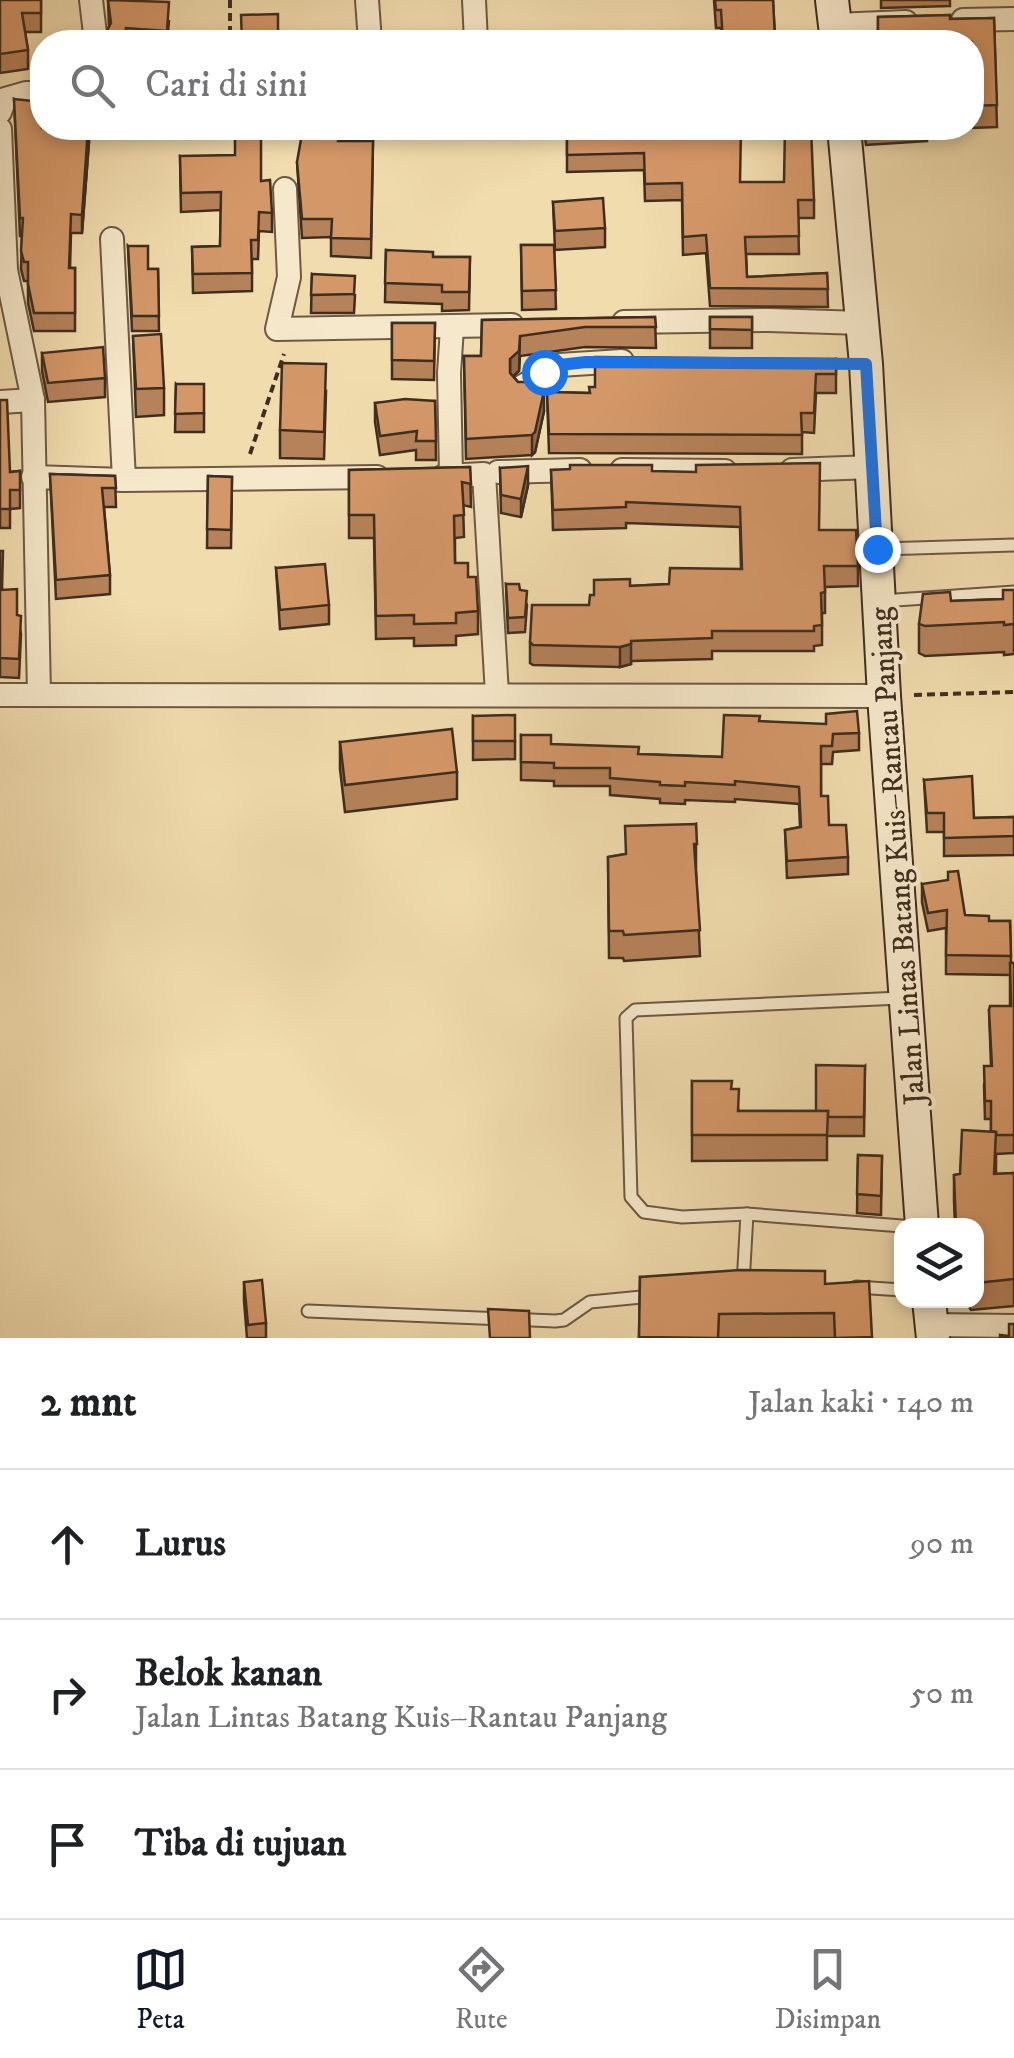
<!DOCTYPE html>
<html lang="id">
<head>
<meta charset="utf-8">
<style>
	body { margin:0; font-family:"IM FELL DW Pica",serif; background:#f6f6f6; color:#202124 }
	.controls { position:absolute; right:30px; bottom:30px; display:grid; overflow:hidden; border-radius:20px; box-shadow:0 5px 15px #0003 }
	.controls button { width:90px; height:90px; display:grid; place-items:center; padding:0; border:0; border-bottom:2px solid #e0e0e0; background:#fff; color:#202124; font:50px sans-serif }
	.stop { position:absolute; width:30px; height:30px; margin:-22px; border:8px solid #1a73e8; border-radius:50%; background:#fff }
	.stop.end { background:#1a73e8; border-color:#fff; box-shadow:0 2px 10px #0008 }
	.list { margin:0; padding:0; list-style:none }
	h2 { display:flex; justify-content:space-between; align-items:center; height:130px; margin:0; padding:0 40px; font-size:42px }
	h2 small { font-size:32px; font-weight:400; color:#757577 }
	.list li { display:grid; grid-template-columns:65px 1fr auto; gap:30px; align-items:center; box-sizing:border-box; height:150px; padding:0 40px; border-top:2px solid #e0e0e0 }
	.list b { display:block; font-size:38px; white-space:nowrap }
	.list p { margin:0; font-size:32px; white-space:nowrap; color:#757577 }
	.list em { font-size:32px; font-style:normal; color:#757577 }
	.icon { flex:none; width:55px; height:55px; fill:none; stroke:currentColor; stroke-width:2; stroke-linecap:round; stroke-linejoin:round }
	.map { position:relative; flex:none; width:1014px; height:1338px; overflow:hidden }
	.search { position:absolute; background:#fff; box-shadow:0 5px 15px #0003; left:30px; right:30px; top:30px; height:110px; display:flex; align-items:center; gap:25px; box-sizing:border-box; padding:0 35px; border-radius:40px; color:#757577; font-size:38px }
	.sheet { height:580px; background:#fff }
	nav { display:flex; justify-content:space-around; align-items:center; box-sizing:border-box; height:140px; border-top:2px solid #e0e0e0; background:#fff; font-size:28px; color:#757577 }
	nav a { display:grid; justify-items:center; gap:5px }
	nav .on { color:#111827 }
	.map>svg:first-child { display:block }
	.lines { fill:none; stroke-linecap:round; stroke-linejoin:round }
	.lane-casing { stroke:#6c5a43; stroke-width:15 }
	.street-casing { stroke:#6c5a43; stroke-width:26 }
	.secondary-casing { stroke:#3f2e1f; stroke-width:36 }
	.path { stroke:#3f2e1f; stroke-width:4; stroke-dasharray:8 5; stroke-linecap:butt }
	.lane { stroke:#f6e8ca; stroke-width:11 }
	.street { stroke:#f6e8ca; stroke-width:22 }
	.secondary { stroke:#f6e8ca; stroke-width:32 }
	.wall { fill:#b68259; stroke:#3f2e1f; stroke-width:2.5 }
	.shaded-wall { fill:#946a49; stroke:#3f2e1f; stroke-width:2.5 }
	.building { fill:#d49768; stroke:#3f2e1f; stroke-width:2.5 }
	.route { stroke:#1a73e8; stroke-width:12 }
	.labels { text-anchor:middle; stroke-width:8; stroke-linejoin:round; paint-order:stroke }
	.street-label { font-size:30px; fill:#3f2e1f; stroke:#f6e8ca }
</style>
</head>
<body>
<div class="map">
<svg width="1014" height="1338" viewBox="0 0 1014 1338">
	<rect width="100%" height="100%" fill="#f1dcae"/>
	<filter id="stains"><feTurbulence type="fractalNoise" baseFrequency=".002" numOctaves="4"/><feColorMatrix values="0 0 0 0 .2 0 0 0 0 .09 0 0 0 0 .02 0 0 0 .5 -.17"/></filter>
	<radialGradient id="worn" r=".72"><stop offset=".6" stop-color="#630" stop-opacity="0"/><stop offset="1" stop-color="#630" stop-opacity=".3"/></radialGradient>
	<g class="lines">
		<g class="lane-casing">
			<g id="lane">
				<polyline points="881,549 1014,545"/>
				<polyline points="881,601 1014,592"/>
				<polyline points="901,998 635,1010 626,1018 631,1197 644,1212 682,1217 747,1214 902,1226"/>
				<polyline points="743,1284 747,1214"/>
				<polyline points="856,1287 902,1290"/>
				<polyline points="308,1311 555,1321 564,1320 590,1302 652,1296"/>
			</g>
		</g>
		<g class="street-casing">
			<g id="street">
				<polyline points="91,0 96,42"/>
				<polyline points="367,0 370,42"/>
				<polyline points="474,0 476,42"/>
				<polyline points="963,20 1014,19"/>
				<polyline points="835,25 906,22"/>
				<polyline points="0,112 5,99 26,93 42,93"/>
				<polyline points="0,129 6,270 33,400 39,694"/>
				<polyline points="285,189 289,277 277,329 512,325"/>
				<polyline points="112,239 124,480"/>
				<polyline points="624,322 769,320 862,323"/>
				<polyline points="523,386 559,365 622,361"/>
				<polyline points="0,402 33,400"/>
				<polyline points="622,470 725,471"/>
				<polyline points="792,470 872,467"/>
				<polyline points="498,472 580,470"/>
				<polyline points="451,475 449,373 452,328"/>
				<polyline points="444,476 484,474 497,694"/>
				<polyline points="33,477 124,480 377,477"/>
				<polyline points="0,695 884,696"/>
				<polyline points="932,1325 1014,1326"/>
			</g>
		</g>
		<g class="secondary-casing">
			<g id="secondary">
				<polyline points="832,0 837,42"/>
				<polyline points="844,128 866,364 884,696 922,1226"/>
				<polyline points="929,1300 933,1338"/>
			</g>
		</g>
		<g class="path">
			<polyline points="230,0 230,42"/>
			<polyline points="250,454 284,354"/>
			<polyline points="914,695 1014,692"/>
		</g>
		<use href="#lane" class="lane"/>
		<use href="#street" class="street"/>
		<use href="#secondary" class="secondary"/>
	</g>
	<g class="wall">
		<polygon points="0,0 41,0 41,32 25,32 28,50 28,69 0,73"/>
		<polygon points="108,0 169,21 167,42 104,42 109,26"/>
		<polygon points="714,0 773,0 775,38 779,42 722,42 721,28 716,28"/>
		<polygon points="881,0 950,0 950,6 881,8"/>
		<polygon points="950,15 950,19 994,18 997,127 971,128 972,42 878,42 878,17"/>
		<polygon points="14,99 89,142 82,233 71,233 70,268 75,268 75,331 34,331 28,303 28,281 24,281 21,269 22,236 20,236"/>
		<polygon points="341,128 341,141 373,141 371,258 331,256 331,237 302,238 297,162"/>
		<polygon points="567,128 740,182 814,200 814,218 798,218 799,254 746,254 747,277 827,273 828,307 710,306 706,253 683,255 682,200 645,201 644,170 567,172"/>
		<polygon points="864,128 927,128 927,141 866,145"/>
		<polygon points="180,156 261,181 272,213 272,232 259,231 258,259 252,259 252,291 193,293 192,247 220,246 221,210 181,212"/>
		<polygon points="553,202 605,228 605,247 555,250"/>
		<polygon points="521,245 554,245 556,309 522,310"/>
		<polygon points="128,246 148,269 158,269 159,331 132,331"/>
		<polygon points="386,250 433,257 470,257 469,310 442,311 442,304 385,302"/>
		<polygon points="312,274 355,295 354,313 311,313"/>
		<polygon points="655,317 656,348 585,347 520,356 519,371 513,376 518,382 533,390 544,411 535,452 532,455 466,459 464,356 481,356 482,320"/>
		<rect x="710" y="317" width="42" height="31"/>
		<polygon points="392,323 435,323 434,380 392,379"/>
		<polygon points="133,336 164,388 164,415 136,417"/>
		<polygon points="42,353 105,378 105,397 48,402 42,371"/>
		<polygon points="836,359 836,393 816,393 814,433 802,432 802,454 549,453 547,392 589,393"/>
		<polygon points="176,384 204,413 204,432 175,432"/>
		<polygon points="326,392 324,459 280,458 280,430"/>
		<polygon points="0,400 10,472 20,471 20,508 10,509 10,528 0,528"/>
		<polygon points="435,401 436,460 416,460 416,450 380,455 375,422 375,403"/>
		<polygon points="470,467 471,507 463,505 464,537 455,538 455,563 468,577 478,611 478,634 456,636 456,645 414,646 414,638 376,639 374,538 349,538 349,470"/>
		<polygon points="500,468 528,485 521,517 501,513"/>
		<polygon points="551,470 652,471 819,530 858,566 858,586 825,587 825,613 822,613 822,645 814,646 814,651 712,651 712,659 631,661 631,664 620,667 533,665 530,663 530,642 589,605 594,595 630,586 669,584 741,569 740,527 626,523 626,528 553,530"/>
		<polygon points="50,474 115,476 116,507 104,507 110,575 110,594 56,599"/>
		<polygon points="208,476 232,477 231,548 207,548"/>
		<polygon points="0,551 2,590 17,615 21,634 19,678 0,677"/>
		<polygon points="276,568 329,605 329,624 280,629"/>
		<polygon points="506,584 520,590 527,605 525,632 508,633"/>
		<polygon points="1014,590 1014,654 1004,655 1004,652 925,656 919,653 919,624 951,601 1003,599"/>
		<polygon points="473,716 515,741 515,759 473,760"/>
		<polygon points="759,721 859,733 859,750 833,752 832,764 821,764 821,796 829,825 848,857 848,874 787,878 785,830 800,827 799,804 735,799 735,802 685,800 685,804 660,803 660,799 610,795 610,786 554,786 554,781 521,780 521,735 551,744 639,754 722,757"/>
		<polygon points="340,742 457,772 457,799 345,812 340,769"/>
		<polygon points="924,780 974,818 1014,817 1014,855 944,856 944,832 927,832"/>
		<polygon points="696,824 696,870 700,956 624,961 623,958 609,958 608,857 625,854"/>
		<polygon points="922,884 965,915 989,921 1010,921 1011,963 1014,963 1014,1153 996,1154 996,1174 1014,1173 1014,1306 971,1310 967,1304 957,1305 957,1300 976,1300 976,1226 955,1226 954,1201 954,1175 960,1174 991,1131 991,1119 985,1119 984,1085 991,1066 989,1010 1010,1006 1010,975 946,974 946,928 928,931 922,902"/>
		<polygon points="865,1066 864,1136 827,1136 827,1160 692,1161 692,1081 731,1089 739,1111 816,1111"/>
		<polygon points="858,1155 882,1156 881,1215 857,1213"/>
		<polygon points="640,1277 825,1284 872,1338 639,1338"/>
		<polygon points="244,1282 266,1323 266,1338 247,1338 244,1301"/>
	</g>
	<g class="shaded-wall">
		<polygon points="89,128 89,142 82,233 82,215"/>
		<polygon points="520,336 519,371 510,379 510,359"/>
		<polygon points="544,391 544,411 535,452 532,455 532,435"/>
		<polygon points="528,466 528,485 521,517 521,499"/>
		<polygon points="631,644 631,664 620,667 620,647"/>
	</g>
	<g class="building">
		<polygon points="0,0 41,0 41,13 22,13 28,50 0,54"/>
		<polygon points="108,0 169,2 167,31 126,28 125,42 104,42 104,36 111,23"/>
		<polygon points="715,0 773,0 775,38 779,38 779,42 723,42 721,10 716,10"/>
		<polygon points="278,14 278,42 242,42 241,15"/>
		<polygon points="950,15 950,19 994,18 997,105 972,106 972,42 878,42 878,17"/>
		<polygon points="14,99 42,102 42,128 88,128 82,215 71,214 69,268 75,268 75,313 34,313 28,284 28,262 24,262 21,251 23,218 20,218"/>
		<polygon points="235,128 261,128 261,181 270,180 272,213 259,212 258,240 251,240 252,273 193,274 192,247 220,246 221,192 181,193 180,156 235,155"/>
		<polygon points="303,128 340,128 338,141 373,141 371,239 331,238 332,219 302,219 297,162"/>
		<polygon points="567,128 741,128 740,182 784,182 785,128 811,128 814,200 798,200 799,236 745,237 747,277 827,273 828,289 710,288 706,235 683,237 682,183 645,184 644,153 567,155"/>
		<polygon points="603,198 605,228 555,231 553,202"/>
		<polygon points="521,245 554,245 556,290 522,291"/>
		<polygon points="128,246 148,246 148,269 158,269 159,316 132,316"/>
		<polygon points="386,250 433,252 433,257 470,257 469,292 442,292 442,285 385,283"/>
		<polygon points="312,274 355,276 354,294 311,295"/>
		<polygon points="655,317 656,327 585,327 520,336 519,351 510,359 510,373 518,382 533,382 533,390 544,391 535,432 532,435 466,439 464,356 481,356 482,320"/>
		<polygon points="710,317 752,317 752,330 710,329"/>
		<polygon points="392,323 435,323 434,361 392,360"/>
		<polygon points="161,334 164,388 136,389 133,336"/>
		<polygon points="103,347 105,378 48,383 42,353"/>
		<polygon points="595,357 836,359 836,374 816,374 814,413 801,413 802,435 549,434 547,392 590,393 589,387 595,387"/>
		<polygon points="282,363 326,364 324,432 280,430"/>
		<polygon points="176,384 204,384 204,413 175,414"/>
		<polygon points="405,399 435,401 436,441 416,441 417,431 380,436 375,403"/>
		<polygon points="0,400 7,400 10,472 20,471 20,490 10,490 10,509 0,509"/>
		<polygon points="820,463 819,530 856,530 858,566 824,566 825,592 821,593 822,625 814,626 814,631 712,631 712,638 631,641 631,644 620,647 533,645 530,642 532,605 589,605 590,595 594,595 594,580 630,579 630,586 669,584 670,568 742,569 740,507 626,502 626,507 553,510 551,470 570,469 570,465 652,465 652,471 696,472 696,465"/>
		<polygon points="528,466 521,499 501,495 500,468"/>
		<polygon points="470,467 471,484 462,482 464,515 454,516 455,563 468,563 468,577 476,577 478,611 456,613 456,623 414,624 414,615 376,616 374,515 349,515 349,470"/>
		<polygon points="50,474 115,476 116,488 102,488 110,575 56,580"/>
		<polygon points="208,476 232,477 231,530 207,529"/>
		<polygon points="0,551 3,551 2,590 17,589 17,615 21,616 19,659 0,658"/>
		<polygon points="325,564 329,605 280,610 276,568"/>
		<polygon points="506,584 519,584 520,590 527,591 525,617 508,618"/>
		<polygon points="1003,590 1014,590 1014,624 1004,625 1004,622 925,626 919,624 923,594 950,592 951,601 1003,599"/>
		<polygon points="857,711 859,733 833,734 832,746 821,746 821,796 828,796 829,825 846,825 848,857 787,861 785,830 801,827 799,787 735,781 735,785 685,782 685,786 660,785 660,782 610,778 610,768 554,768 554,763 521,762 521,735 551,735 551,744 639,747 638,754 722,757 724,715 760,716 759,721 826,724 826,714"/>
		<polygon points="515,715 515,741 473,741 473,716"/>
		<polygon points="452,729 457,772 345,785 340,742"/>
		<polygon points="972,776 974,818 1014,817 1014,836 944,838 944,813 927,813 924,780"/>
		<polygon points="696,824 697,844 694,844 700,930 624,935 623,931 609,931 608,857 626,854 625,826"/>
		<polygon points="958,871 965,915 989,916 989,921 1010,921 1011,956 946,955 947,910 928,913 922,884 948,880 948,872"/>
		<polygon points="1010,963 1014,963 1014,1135 996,1135 996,1132 991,1131 991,1101 985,1101 984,1066 992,1066 989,1010 990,1006 1011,1006"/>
		<polygon points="816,1065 865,1066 864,1117 828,1117 828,1111 816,1111"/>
		<polygon points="692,1081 732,1081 731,1089 739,1089 738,1111 828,1111 827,1135 692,1135"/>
		<polygon points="962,1130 996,1132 994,1174 1014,1173 1014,1279 976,1283 976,1226 956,1226 954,1175 960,1174"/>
		<polygon points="858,1155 882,1156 881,1196 857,1194"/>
		<polygon points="740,1270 825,1271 825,1284 869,1281 872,1337 835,1338 834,1313 719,1314 718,1338 639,1337 640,1277"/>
		<polygon points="262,1280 266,1323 248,1325 244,1282"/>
		<polygon points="488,1309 529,1311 530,1338 490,1338"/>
		<polygon points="1009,1324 1014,1324 1014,1338 1000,1338 1000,1335 1009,1336"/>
	</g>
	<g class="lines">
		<polyline class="route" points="544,372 560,365 586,362 866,364 877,549"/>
	</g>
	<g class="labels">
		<g class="street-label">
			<text transform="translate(897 856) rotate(-94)" y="10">Jalan Lintas Batang Kuis–Rantau Panjang</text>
		</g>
	</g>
	<rect width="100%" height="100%" filter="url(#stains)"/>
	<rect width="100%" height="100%" fill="url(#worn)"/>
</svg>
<div class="controls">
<button><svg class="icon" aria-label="layers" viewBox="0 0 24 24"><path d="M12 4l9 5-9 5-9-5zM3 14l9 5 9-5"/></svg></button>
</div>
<div class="stop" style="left:544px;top:372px"></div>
<div class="stop end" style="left:877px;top:549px"></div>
<div class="search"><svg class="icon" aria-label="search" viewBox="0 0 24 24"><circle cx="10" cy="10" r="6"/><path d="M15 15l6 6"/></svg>Cari di sini</div>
</div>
<section class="sheet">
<h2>2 mnt<small>Jalan kaki · 140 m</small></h2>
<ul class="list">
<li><svg class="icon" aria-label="ahead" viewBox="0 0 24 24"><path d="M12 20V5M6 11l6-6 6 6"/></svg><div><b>Lurus</b></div><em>90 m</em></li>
<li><svg class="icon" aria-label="right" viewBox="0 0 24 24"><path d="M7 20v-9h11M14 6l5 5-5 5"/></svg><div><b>Belok kanan</b><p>Jalan Lintas Batang Kuis–Rantau Panjang</p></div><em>50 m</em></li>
<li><svg class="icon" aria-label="arrive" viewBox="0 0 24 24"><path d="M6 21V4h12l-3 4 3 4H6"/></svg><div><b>Tiba di tujuan</b></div></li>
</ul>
</section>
<nav>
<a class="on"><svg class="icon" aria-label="map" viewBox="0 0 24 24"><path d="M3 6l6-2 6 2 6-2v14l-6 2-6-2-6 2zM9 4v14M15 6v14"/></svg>Peta</a>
<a><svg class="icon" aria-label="directions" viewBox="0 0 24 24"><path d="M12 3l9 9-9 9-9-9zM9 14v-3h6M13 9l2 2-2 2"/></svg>Rute</a>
<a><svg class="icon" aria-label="saved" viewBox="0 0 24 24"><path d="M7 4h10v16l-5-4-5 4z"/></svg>Disimpan</a>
</nav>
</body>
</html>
